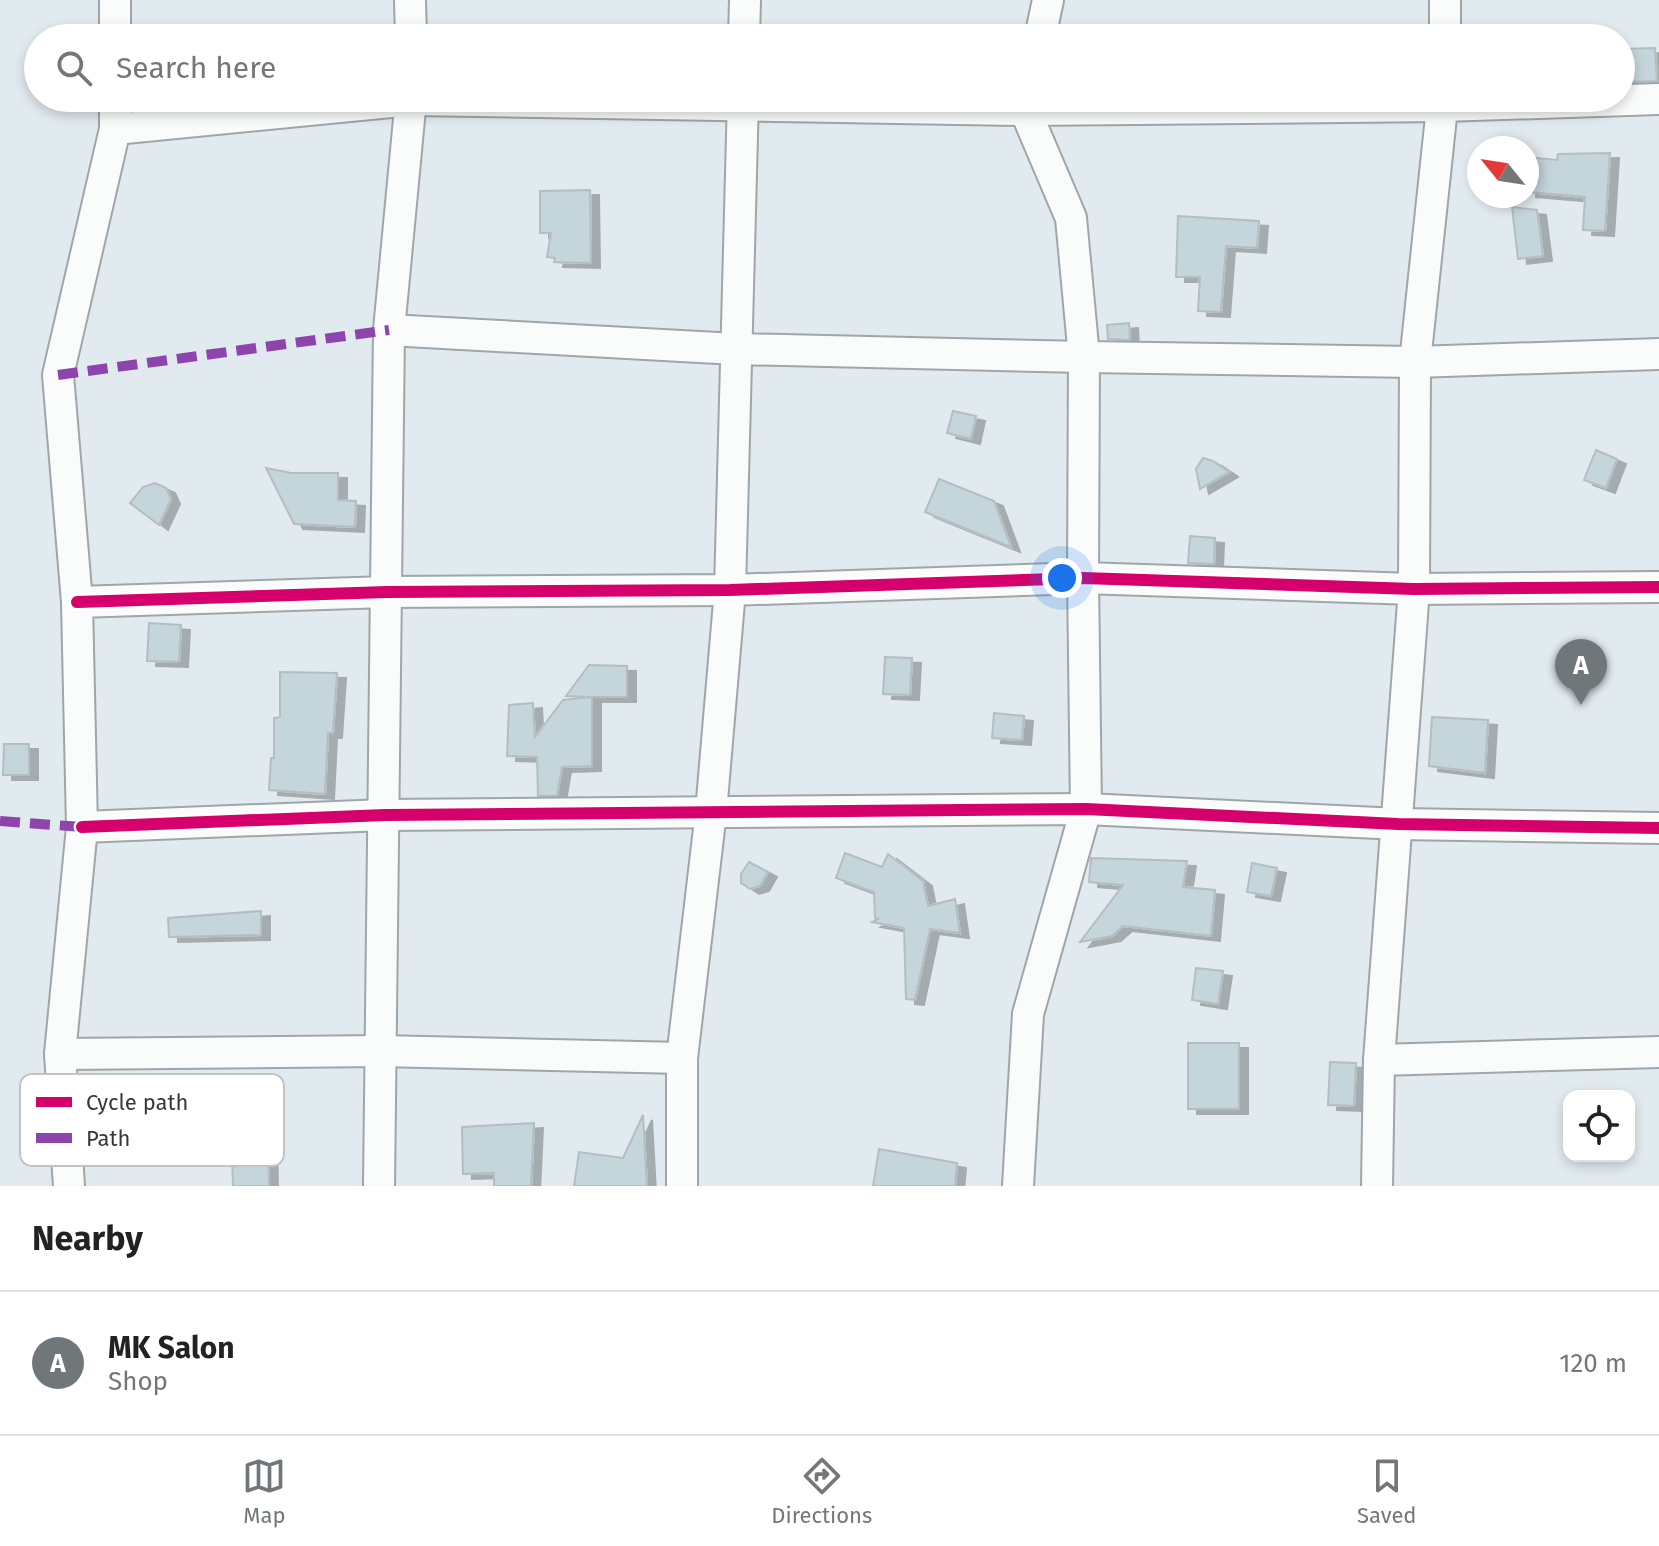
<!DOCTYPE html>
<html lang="en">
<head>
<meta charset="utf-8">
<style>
	body { margin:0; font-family:"Fira Sans",sans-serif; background:#f6f6f6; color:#222 }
	.controls { position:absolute; right:24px; bottom:24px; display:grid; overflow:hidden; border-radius:16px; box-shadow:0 4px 12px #0003 }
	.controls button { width:72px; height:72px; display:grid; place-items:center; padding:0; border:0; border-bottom:2px solid #e0e0e0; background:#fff; color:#222; font:40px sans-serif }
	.compass { position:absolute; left:1467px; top:136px; width:72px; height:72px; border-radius:50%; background:#fff; box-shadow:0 4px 12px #0003; rotate:300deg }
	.you { position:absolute; left:1062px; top:578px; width:28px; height:28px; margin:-20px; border:6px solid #fff; border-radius:50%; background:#1a73e8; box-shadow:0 0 0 12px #1a73e833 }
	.badge { display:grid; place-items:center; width:52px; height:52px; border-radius:50%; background:#70777a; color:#fff; font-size:26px; font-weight:700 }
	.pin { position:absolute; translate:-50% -66px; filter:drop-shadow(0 2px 4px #0008) }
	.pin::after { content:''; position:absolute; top:42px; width:28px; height:24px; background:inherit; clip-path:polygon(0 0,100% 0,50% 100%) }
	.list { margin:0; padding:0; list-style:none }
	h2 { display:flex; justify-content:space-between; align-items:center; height:104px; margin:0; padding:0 32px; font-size:34px }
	h2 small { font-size:26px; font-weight:400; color:#767676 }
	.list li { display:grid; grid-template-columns:52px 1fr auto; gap:24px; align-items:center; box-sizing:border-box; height:144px; padding:0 32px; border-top:2px solid #e0e0e0 }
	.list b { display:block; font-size:30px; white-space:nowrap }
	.list p { margin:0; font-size:26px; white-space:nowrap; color:#767676 }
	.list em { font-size:26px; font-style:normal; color:#767676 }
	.icon { flex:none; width:44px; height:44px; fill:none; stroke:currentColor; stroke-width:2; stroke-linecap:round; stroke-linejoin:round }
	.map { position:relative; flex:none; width:1659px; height:1186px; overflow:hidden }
	.search { position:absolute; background:#fff; box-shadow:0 4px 12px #0003; left:24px; right:24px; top:24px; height:88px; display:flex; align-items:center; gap:20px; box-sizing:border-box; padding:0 28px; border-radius:44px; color:#767676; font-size:30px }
	.sheet { height:248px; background:#fff }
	nav { display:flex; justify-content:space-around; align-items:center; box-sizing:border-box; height:112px; border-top:2px solid #e0e0e0; background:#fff; font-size:22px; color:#767676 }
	nav a { display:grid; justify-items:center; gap:4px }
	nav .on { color:#70777a }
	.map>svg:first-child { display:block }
	.building { fill:#c4d5dc; stroke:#b6bdc0; stroke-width:2; filter:url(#shadow) }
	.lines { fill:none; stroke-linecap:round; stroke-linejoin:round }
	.minor-casing { stroke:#9fa6a9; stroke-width:34 }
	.minor { stroke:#fafcfc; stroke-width:30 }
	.quiet { stroke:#8e44ad; stroke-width:10; stroke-dasharray:20 10; stroke-linecap:butt }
	.cycleway-casing { stroke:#fff; stroke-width:17 }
	.cycleway { stroke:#d6006c; stroke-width:12 }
	.key { fill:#fff; stroke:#c2c4c4; stroke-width:2 }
	.key-label { font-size:22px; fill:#33393c }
</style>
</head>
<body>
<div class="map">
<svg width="1659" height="1186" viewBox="0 0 1659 1186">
	<defs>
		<filter id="shadow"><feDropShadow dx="9" dy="5" stdDeviation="0" flood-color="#0004"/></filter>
	</defs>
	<rect width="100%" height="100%" fill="#e1eaee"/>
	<g class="building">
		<polygon points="1655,48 1657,81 1622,82 1621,49"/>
		<polygon points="1610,153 1605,231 1583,230 1585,197 1527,192 1527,157 1557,160 1558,154"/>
		<polygon points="590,190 591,263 554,262 555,258 547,257 551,233 540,233 540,191"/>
		<polygon points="1512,207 1537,210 1543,256 1518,259"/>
		<polygon points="1178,216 1259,221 1257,248 1226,246 1221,312 1198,311 1200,277 1176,277"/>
		<polygon points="1129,323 1130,340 1108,339 1107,325"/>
		<polygon points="953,411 976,416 971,439 947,433"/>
		<polygon points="1596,450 1617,459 1606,488 1584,480"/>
		<polygon points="1203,458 1213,461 1229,472 1200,489 1196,469"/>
		<polygon points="266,468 291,473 338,473 338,500 356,501 355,527 294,524"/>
		<polygon points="939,479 994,501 1011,547 925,512"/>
		<polygon points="155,483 166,488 171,499 159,525 130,503 143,487"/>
		<polygon points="1190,536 1215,538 1214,564 1188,563"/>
		<polygon points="149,623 181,625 179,662 147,661"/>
		<polygon points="885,657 912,658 910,695 883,694"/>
		<polygon points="589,665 627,666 627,697 592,697 592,766 562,767 557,796 538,796 537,757 507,756 509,705 533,703 535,737 563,700 591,697 566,696"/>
		<polygon points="280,672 337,673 333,733 328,733 325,794 269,790 271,758 274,758 274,718 280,717"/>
		<polygon points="994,713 1024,716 1022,740 992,738"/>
		<polygon points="1432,717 1488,720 1485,773 1429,766"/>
		<polygon points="4,744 29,744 29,775 3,775"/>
		<polygon points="845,853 882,867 888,854 923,881 928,906 955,899 960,933 930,929 915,1000 906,999 904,928 872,922 878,919 875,918 874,892 836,878"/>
		<polygon points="1091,858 1187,861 1183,887 1215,890 1211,936 1123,926 1112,936 1080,942 1123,885 1089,882"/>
		<polygon points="749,862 768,872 760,886 750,889 741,883 741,874"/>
		<polygon points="1252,863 1277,868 1271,896 1247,892"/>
		<polygon points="261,911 261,935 169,937 168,918"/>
		<polygon points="1196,968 1223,971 1218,1004 1192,1000"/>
		<rect x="1188" y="1043" width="51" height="66"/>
		<polygon points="1330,1062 1356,1063 1354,1106 1328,1105"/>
		<polygon points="643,1115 647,1186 574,1186 579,1152 623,1158"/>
		<polygon points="534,1123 531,1186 494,1186 494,1173 463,1174 462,1127"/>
		<polygon points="268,1126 269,1186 233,1186 231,1127"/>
		<polygon points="879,1149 957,1163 955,1186 873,1186"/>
	</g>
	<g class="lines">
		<g class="minor-casing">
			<g id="minor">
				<polyline points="115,0 115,38"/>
				<polyline points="410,0 411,38"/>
				<polyline points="744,38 745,0"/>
				<polyline points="1040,38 1048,0"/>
				<polyline points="1445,38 1445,0"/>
				<polyline points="115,129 411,100 1025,110 1443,106 1659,99"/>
				<polyline points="389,330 736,349 1084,357 1415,362 1659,354"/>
				<polyline points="77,602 387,592 730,590 1083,578 1414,589 1659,587"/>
				<polyline points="82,827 385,815 1086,809 1398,824 1659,828"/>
				<polyline points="60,1054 381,1051 682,1058"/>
				<polyline points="1379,1060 1659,1052"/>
				<polyline points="69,1186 60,1054 82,827 77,602 58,375 115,129 115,98"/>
				<polyline points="379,1186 389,330 411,98"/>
				<polyline points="682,1186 682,1058 711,812 730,590 743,98"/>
				<polyline points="1018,1186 1028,1014 1086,809 1083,578 1084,357 1071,218 1025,110 1027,98"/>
				<polyline points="1377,1186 1379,1060 1414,589 1415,362 1443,98"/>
			</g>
		</g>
		<use href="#minor" class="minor"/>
		<g class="quiet">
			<polyline points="58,375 389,330"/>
			<polyline points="0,821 82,827"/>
		</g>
		<g class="cycleway-casing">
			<g id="cycleway">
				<polyline points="77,602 387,592 730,590 1083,578 1414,589 1659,587"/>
				<polyline points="82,827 385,815 1086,809 1398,824 1659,828"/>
			</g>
		</g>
		<use href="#cycleway" class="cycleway"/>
	</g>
	<rect x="20" y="1074" width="264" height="92" rx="12" class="key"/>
	<rect x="36" y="1097" width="36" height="10" fill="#d6006c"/>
	<rect x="36" y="1133" width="36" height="10" fill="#8e44ad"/>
	<g class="key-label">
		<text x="86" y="1110">Cycle path</text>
		<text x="86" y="1146">Path</text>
	</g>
</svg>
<div class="controls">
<button><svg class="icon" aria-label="locate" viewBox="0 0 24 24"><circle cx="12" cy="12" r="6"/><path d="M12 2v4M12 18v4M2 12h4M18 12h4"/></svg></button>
</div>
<svg class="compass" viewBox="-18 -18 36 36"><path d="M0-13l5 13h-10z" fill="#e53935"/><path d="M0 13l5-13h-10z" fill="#767676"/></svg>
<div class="you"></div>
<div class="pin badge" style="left:1581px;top:705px">A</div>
<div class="search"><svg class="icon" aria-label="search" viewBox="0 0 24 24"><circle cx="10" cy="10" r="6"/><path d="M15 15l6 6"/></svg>Search here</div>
</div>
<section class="sheet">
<h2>Nearby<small></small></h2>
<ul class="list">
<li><span class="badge">A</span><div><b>MK Salon</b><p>Shop</p></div><em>120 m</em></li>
</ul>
</section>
<nav>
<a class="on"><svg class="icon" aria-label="map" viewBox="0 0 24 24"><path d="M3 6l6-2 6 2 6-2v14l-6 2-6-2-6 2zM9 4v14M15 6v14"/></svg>Map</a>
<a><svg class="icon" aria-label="directions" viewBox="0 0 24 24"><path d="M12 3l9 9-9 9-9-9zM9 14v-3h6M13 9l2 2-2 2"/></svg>Directions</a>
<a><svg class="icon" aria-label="saved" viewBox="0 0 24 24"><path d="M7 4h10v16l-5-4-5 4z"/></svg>Saved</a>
</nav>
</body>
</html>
